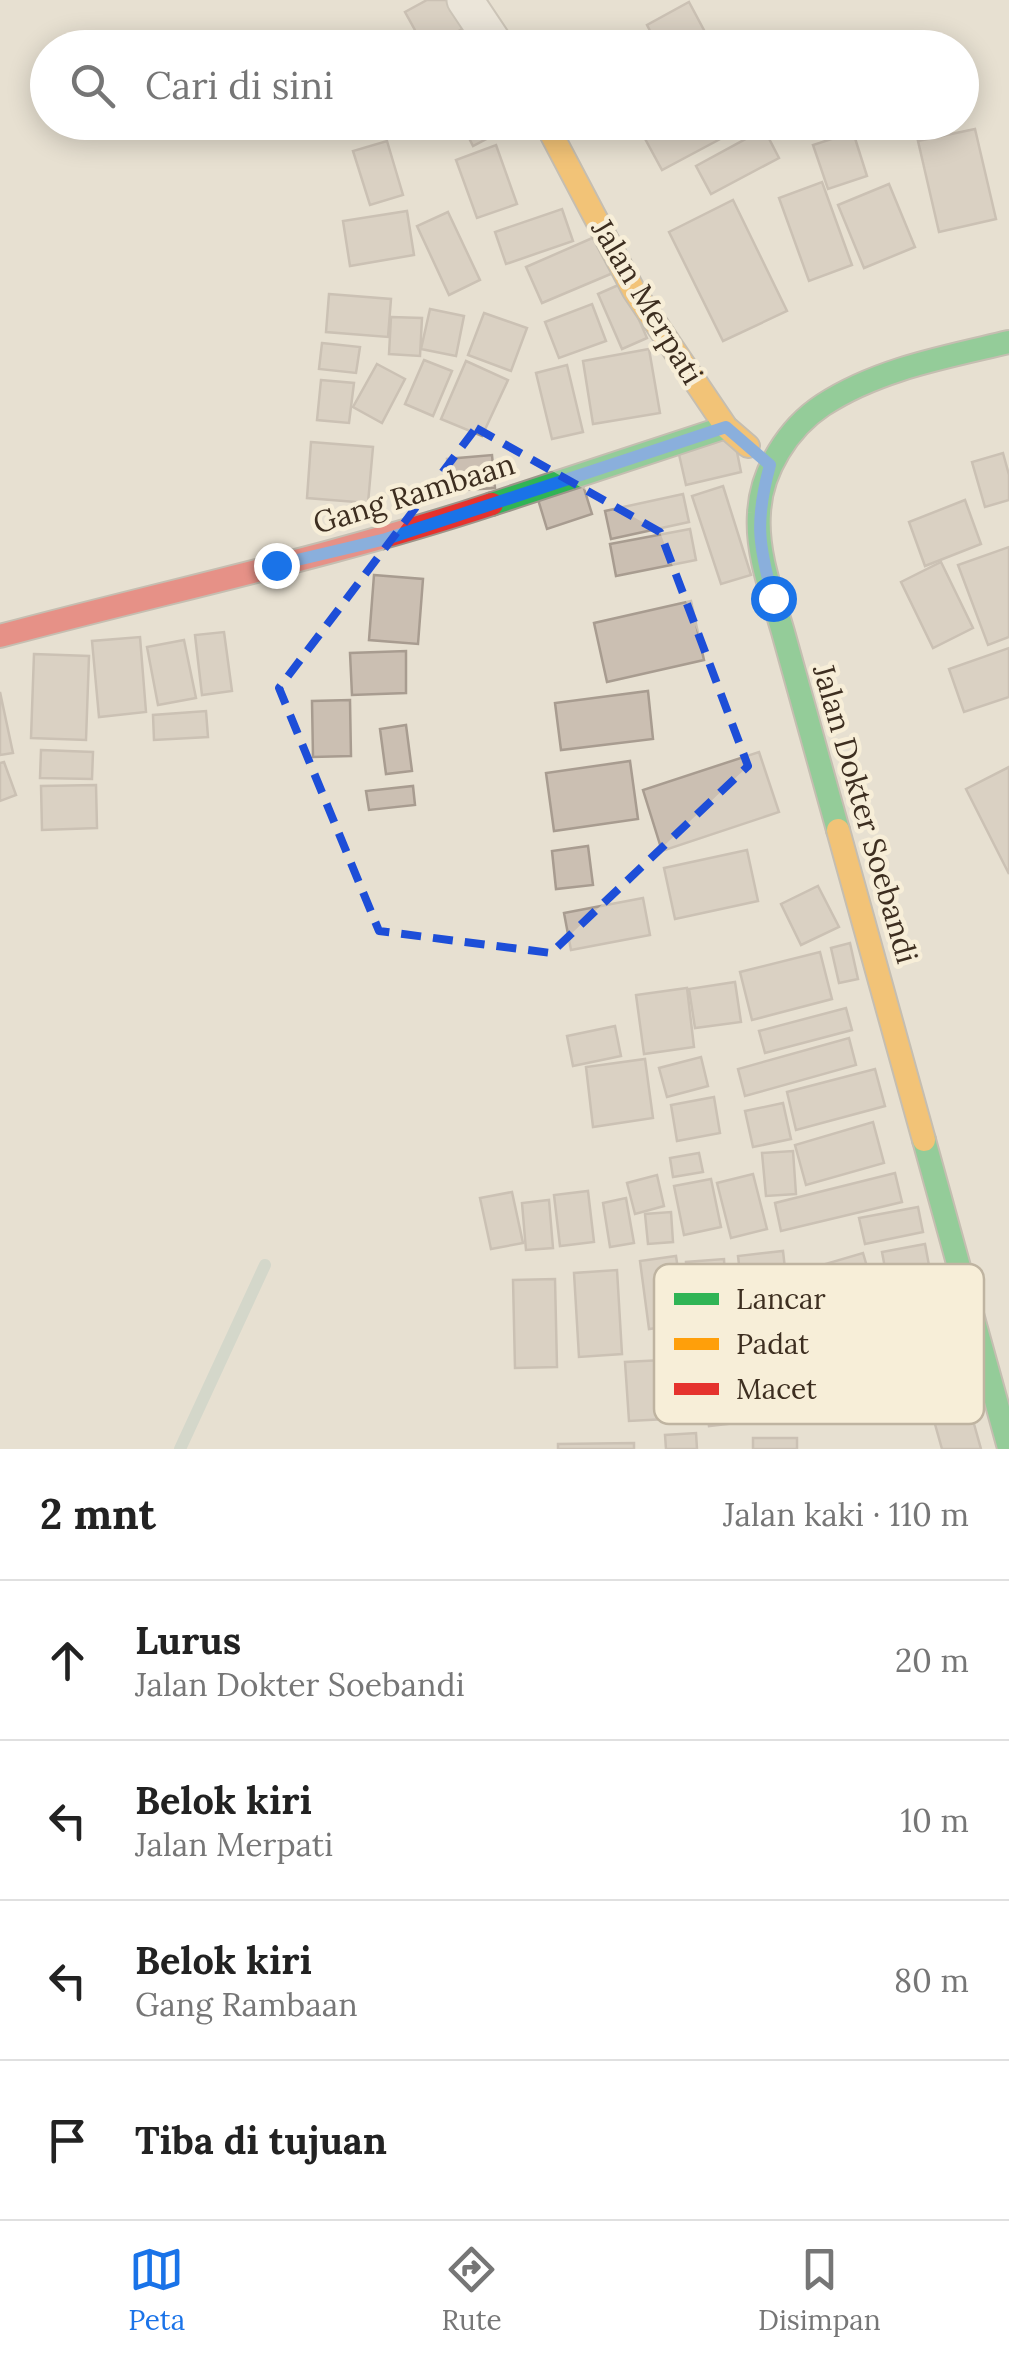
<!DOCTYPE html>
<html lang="id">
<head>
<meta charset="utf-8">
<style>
	body { margin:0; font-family:Lora,serif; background:#f2f2f2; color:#222 }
	.stop { position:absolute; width:30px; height:30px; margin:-22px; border:8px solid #1a73e8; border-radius:50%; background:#fff }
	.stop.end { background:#1a73e8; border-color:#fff; box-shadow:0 2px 10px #0008 }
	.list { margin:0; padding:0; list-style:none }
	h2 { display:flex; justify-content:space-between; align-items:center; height:130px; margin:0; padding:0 40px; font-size:42px }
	h2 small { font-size:32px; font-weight:400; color:#767676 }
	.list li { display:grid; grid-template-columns:65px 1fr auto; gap:30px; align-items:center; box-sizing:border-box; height:160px; padding:0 40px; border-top:2px solid #e0e0e0 }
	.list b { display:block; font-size:38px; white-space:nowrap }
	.list p { margin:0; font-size:32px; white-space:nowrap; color:#767676 }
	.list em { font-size:32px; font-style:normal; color:#767676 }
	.icon { flex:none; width:55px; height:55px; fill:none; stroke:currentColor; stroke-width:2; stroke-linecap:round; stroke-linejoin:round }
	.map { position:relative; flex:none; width:1009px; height:1449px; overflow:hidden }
	.search { position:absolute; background:#fff; box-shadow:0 5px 25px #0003; left:30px; right:30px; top:30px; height:110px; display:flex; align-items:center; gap:25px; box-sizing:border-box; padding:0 35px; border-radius:55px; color:#767676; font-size:38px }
	.sheet { height:770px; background:#fff }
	nav { display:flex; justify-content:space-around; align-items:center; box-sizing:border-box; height:140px; border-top:2px solid #e0e0e0; background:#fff; font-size:28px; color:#767676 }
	nav a { display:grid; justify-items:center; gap:5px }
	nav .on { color:#1a73e8 }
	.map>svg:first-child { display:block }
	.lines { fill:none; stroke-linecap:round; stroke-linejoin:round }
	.stream { stroke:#bcccc2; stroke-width:12 }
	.building { fill:#cbbfb2; stroke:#a89c90; stroke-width:2.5 }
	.street-casing { stroke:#ada599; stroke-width:39 }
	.fast-casing { stroke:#9c958a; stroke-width:26 }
	.slow-casing { stroke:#9c958a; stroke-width:26 }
	.jam-casing { stroke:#9c958a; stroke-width:26 }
	.street { stroke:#efebe3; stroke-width:35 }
	.fast { stroke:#30b455; stroke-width:22 }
	.slow { stroke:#ff9f0a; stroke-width:22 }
	.jam { stroke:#e5322d; stroke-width:22 }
	.route { stroke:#1a73e8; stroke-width:12 }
	.marked { fill:none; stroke:#1d4ed8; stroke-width:8; stroke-dasharray:20 12; stroke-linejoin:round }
	.labels { text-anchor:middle; stroke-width:9; stroke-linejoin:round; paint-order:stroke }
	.street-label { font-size:30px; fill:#3d2e20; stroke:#f7eed8 }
	.key { fill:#f7eed8; stroke:#bfb4a1; stroke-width:2.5 }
	.key-label { font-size:28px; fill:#3d2e20 }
</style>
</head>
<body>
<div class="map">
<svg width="1009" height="1449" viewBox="0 0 1009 1449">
	<rect width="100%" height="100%" fill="#e7e0d1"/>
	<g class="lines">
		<polyline class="stream" points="180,1449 265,1265"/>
	</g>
	<g class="building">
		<polygon points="427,0 460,0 472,24 425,48 405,12"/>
		<polygon points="689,2 705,32 676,48 659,48 647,25"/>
		<polygon points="461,122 519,122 473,146"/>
		<polygon points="666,122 752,122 662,170 643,135"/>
		<polygon points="764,129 779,158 711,194 696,166"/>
		<polygon points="975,129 996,219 939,232 918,141"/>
		<polygon points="853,132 867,176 828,189 813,145"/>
		<polygon points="387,141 403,195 370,205 353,151"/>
		<polygon points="496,145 517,204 477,218 456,160"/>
		<polygon points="822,182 852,265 809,281 779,198"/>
		<polygon points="889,184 915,247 864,268 838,205"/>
		<polygon points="733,200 787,311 723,341 669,232"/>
		<polygon points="562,209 573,241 506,264 495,232"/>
		<polygon points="407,211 414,255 350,266 343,221"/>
		<polygon points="448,212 480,280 449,295 417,226"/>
		<polygon points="597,236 613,273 542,303 526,267"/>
		<polygon points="623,283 647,338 622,349 598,294"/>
		<polygon points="329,294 391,299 388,337 326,332"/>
		<polygon points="592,304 606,341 559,358 545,322"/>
		<polygon points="430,309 464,316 456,356 421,349"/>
		<polygon points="484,313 527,328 511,371 468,355"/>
		<polygon points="391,317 422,318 420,356 389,354"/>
		<polygon points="322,343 360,347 356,373 319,369"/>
		<polygon points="649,349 660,413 593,424 583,361"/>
		<polygon points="424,360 452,371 433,416 405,404"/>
		<polygon points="466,361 508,380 482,436 441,419"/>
		<polygon points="377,364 405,379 382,423 353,407"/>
		<polygon points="567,365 583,432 552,439 536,373"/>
		<polygon points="321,380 354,383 349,423 317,420"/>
		<polygon points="734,437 741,472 686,485 678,450"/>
		<polygon points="311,442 373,447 368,503 307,498"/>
		<polygon points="1003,453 1009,475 1009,500 985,507 972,462"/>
		<polygon points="492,455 495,488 450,491 447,459"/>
		<polygon points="582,482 592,514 547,529 537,496"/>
		<polygon points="723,486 751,575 721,584 692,496"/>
		<polygon points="683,494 689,522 611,539 605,511"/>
		<polygon points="965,500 981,544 925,566 909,522"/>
		<polygon points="690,529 696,560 616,576 610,544"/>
		<polygon points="1009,547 1009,637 988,645 958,565"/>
		<polygon points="941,562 973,628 933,648 901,582"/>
		<polygon points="374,575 423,579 418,644 369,640"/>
		<polygon points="691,601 704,660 607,682 594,623"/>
		<polygon points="224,632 232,691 202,695 195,635"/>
		<polygon points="140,637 146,712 99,717 92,641"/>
		<polygon points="184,640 196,698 158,705 147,647"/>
		<polygon points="1009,648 1009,697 964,712 949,669"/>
		<polygon points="406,651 406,693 352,695 350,653"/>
		<polygon points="34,654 89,656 86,740 31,738"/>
		<polygon points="648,691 653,739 561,750 555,703"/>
		<polygon points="0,692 13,753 0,755"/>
		<polygon points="350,700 351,756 313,757 312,701"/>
		<polygon points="206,711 208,737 154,740 153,715"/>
		<polygon points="406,725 412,771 386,774 380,729"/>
		<polygon points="41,750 93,752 92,779 40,778"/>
		<polygon points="759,752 779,812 662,851 643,790"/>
		<polygon points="630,761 638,819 554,831 546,773"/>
		<polygon points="4,762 16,795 0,801 0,763"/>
		<polygon points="1009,767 1009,874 966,789"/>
		<polygon points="96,785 97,828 42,830 41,786"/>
		<polygon points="413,786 415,805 369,810 366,791"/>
		<polygon points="588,846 593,885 556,889 552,851"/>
		<polygon points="747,850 758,901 675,919 664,868"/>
		<polygon points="818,886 839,927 801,945 781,904"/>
		<polygon points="643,898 650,935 571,950 564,913"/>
		<polygon points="850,943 858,979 839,983 831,948"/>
		<polygon points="820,952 832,999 752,1020 740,972"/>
		<polygon points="735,982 741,1022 695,1028 689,989"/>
		<polygon points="687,988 694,1047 644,1054 636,995"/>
		<polygon points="846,1008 852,1030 765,1053 759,1031"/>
		<polygon points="615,1026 621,1056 573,1066 567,1036"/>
		<polygon points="849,1038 856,1065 745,1096 738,1069"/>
		<polygon points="701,1057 708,1086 667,1097 659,1068"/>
		<polygon points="645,1059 653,1118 593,1127 586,1067"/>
		<polygon points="875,1069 885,1106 796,1130 787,1092"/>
		<polygon points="714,1097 720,1133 677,1141 671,1105"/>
		<polygon points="783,1103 791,1139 753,1147 745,1111"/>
		<polygon points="873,1122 884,1163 806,1185 795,1145"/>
		<polygon points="793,1151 796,1194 766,1196 762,1153"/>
		<polygon points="699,1153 703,1172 673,1177 670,1158"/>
		<polygon points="895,1173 902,1202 781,1231 775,1203"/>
		<polygon points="753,1174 767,1229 731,1238 717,1183"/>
		<polygon points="657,1175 664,1206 635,1214 627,1183"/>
		<polygon points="711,1179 721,1227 684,1235 674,1186"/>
		<polygon points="588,1191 594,1242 560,1246 554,1195"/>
		<polygon points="512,1192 523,1243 491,1249 480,1198"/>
		<polygon points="626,1198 634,1243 610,1247 603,1203"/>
		<polygon points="549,1200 553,1248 526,1250 522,1203"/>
		<polygon points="918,1207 923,1232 865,1244 859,1218"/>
		<polygon points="671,1212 673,1242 648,1244 645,1214"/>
		<polygon points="925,1244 934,1292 891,1300 882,1252"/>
		<polygon points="783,1251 789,1304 744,1309 738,1256"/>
		<polygon points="863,1253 875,1294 826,1308 815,1267"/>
		<polygon points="676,1256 686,1324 649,1329 640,1261"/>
		<polygon points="724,1259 727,1316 689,1319 686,1262"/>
		<polygon points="617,1270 622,1354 579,1357 574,1273"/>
		<polygon points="555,1279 557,1367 515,1368 513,1280"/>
		<polygon points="819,1359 824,1413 709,1426 703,1371"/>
		<polygon points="663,1360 667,1419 629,1421 625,1362"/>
		<polygon points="969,1406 981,1449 942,1449 933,1417"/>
		<polygon points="696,1433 697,1449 666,1449 665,1435"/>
		<rect x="753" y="1438" width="44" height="11"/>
		<polygon points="634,1443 634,1449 558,1449 558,1444"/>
	</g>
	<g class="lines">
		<g class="street-casing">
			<polyline id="street" points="465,0 497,48"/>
		</g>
		<g class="fast-casing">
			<g id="fast">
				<polyline points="492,504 726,427"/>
				<path d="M838,830C820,764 801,698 783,632C772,594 756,553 759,513C761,471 788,428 823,405C878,369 946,357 1009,342"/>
				<polyline points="924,1140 1009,1448"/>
			</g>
		</g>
		<g class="slow-casing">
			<g id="slow">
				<polyline points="545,122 634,291 726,427 748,446"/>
				<polyline points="838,830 924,1140"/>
			</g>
		</g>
		<g class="jam-casing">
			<path id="jam" d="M0,636C164,592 331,557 492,504"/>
		</g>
		<use href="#street" class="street"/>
		<use href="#fast" class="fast"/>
		<use href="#slow" class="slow"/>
		<use href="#jam" class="jam"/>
	</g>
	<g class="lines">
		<path class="route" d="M276,565L386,539L726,427L770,465C755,520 758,544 773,598"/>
	</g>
	<path d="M0 0H1009V1449H0ZM476,428L660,532L748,766L551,953L379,931L279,688Z" fill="#e7e0d1" fill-opacity=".55" fill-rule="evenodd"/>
	<path class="marked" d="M476,428L660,532L748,766L551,953L379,931L279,688Z"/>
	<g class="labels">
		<g class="street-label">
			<text transform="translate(647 302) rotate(59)" y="10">Jalan Merpati</text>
			<text transform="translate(414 494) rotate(-17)" y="10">Gang Rambaan</text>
			<text transform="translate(865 814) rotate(74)" y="10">Jalan Dokter Soebandi</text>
		</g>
	</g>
	<rect x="654" y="1264" width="330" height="160" rx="15" class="key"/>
	<rect x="674" y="1293" width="45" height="12" fill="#30b455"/>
	<rect x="674" y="1338" width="45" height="12" fill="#ff9f0a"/>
	<rect x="674" y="1383" width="45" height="12" fill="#e5322d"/>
	<g class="key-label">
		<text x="736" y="1309">Lancar</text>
		<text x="736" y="1354">Padat</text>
		<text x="736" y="1399">Macet</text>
	</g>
</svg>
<div class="stop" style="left:773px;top:598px"></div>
<div class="stop end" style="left:276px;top:565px"></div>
<div class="search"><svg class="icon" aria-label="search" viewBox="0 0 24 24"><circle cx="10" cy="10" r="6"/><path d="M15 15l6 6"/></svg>Cari di sini</div>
</div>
<section class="sheet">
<h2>2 mnt<small>Jalan kaki · 110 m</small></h2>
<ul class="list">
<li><svg class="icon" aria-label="ahead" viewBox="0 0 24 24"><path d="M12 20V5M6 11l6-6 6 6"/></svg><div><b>Lurus</b><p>Jalan Dokter Soebandi</p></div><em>20 m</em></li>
<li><svg class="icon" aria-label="left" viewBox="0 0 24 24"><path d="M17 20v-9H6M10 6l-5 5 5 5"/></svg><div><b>Belok kiri</b><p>Jalan Merpati</p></div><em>10 m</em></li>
<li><svg class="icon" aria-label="left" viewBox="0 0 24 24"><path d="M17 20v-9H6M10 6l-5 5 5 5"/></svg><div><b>Belok kiri</b><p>Gang Rambaan</p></div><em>80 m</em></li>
<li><svg class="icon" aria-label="arrive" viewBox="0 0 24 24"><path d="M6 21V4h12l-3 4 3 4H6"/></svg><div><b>Tiba di tujuan</b></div></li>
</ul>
</section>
<nav>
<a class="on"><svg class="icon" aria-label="map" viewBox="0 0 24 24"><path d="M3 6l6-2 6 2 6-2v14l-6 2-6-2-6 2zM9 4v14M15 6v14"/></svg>Peta</a>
<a><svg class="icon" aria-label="directions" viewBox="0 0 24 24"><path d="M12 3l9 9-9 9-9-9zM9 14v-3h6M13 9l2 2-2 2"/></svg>Rute</a>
<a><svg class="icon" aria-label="saved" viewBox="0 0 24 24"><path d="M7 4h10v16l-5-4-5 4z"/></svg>Disimpan</a>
</nav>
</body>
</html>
